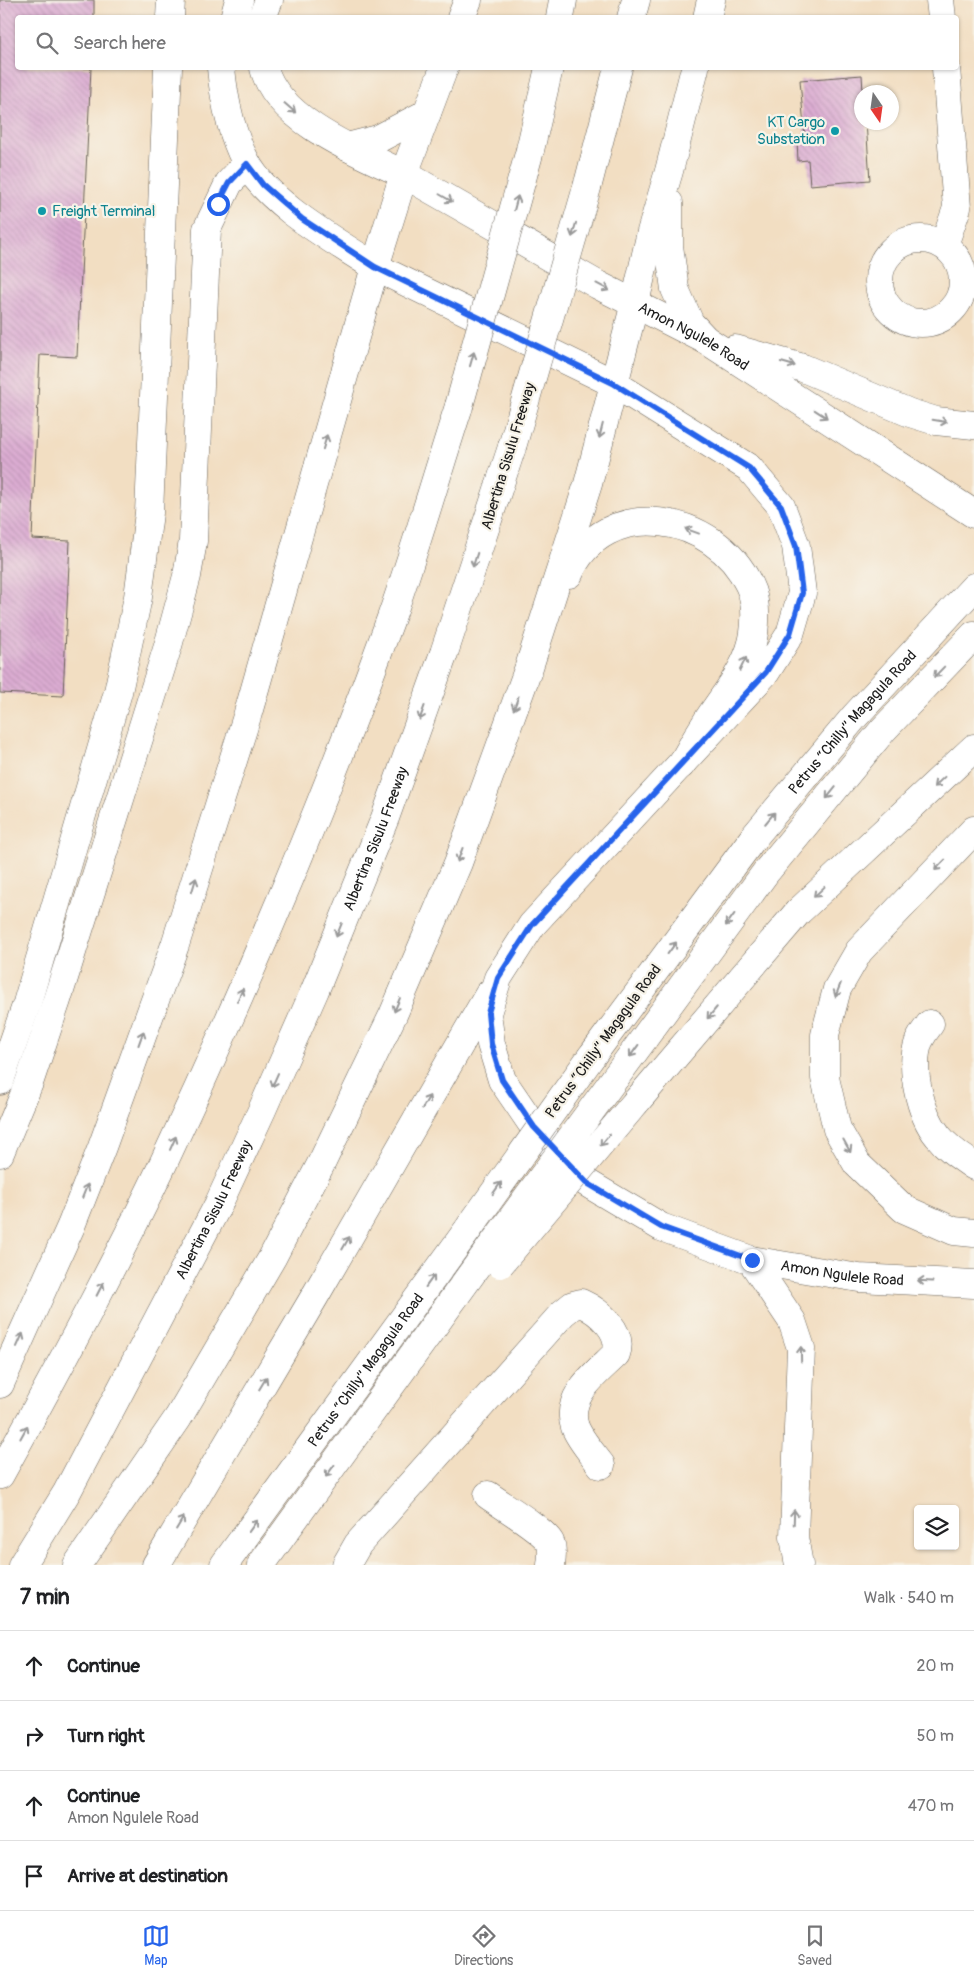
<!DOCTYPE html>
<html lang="en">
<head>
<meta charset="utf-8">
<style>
	body { margin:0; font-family:Pangolin,sans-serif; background:#f6f6f6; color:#202124 }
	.controls { position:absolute; right:15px; bottom:15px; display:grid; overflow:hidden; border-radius:5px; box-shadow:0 1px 4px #0004 }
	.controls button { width:45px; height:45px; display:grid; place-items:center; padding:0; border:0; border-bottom:1px solid #e0e0e0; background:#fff; color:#202124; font:25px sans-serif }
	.compass { position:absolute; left:854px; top:85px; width:45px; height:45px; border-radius:50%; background:#fff; box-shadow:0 1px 4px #0004; rotate:167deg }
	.stop { position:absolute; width:15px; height:15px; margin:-11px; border:4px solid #2563eb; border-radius:50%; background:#fff }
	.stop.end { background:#2563eb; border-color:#fff; box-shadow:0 1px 5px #0008 }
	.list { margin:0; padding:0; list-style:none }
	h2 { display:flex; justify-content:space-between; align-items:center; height:65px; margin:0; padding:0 20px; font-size:21px }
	h2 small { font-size:16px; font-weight:400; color:#757577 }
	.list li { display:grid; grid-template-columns:32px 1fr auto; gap:15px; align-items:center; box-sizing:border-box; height:70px; padding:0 20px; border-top:1px solid #e0e0e0 }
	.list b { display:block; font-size:19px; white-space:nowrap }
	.list p { margin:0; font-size:16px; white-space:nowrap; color:#757577 }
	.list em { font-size:16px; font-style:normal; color:#757577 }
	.icon { flex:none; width:28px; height:28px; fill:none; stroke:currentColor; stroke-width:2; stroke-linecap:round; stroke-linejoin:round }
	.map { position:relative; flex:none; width:974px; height:1565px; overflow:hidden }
	.search { position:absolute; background:#fff; box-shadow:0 1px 4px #0004; left:15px; right:15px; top:15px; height:55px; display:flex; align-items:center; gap:12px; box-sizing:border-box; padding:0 18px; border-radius:5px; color:#757577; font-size:19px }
	.sheet { height:345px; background:#fff }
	nav { display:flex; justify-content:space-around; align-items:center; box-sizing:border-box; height:70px; border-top:1px solid #e0e0e0; background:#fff; font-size:14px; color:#757577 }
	nav a { display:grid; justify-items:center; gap:2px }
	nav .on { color:#2563eb }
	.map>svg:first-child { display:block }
	.building { fill:url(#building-back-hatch) }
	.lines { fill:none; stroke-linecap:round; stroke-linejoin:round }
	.minor-casing { stroke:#676056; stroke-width:29 }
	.major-casing { stroke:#676056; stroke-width:29 }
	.highway-casing { stroke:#676056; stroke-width:29 }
	.minor { stroke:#fff; stroke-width:28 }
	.major { stroke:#fff; stroke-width:28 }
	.highway { stroke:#fff; stroke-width:28 }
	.major-bridge-casing { stroke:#676056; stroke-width:29; stroke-linecap:butt }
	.highway-bridge-casing { stroke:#676056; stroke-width:29; stroke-linecap:butt }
	.major-bridge { stroke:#fff; stroke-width:28 }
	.highway-bridge { stroke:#fff; stroke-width:28 }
	.oneway { stroke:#999 }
	.route { stroke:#2563eb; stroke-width:6 }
	.culture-dot { fill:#0f9aa8; stroke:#f7f3e8; stroke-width:2 }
	.labels { text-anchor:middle; stroke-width:4.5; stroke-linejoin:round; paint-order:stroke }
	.culture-label { font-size:15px; fill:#0d838f; stroke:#f7f3e8; text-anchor:end }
	.street-label { font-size:15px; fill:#1c1c1c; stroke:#f7f3e8 }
</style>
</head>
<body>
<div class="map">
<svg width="974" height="1565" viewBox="0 0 974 1565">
	<defs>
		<pattern id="building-back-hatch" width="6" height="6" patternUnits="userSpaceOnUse" patternTransform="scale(1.25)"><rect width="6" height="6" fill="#dbacd2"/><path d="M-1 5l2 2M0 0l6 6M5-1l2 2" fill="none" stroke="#bb93b4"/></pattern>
	</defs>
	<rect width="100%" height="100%" fill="#f7f3e8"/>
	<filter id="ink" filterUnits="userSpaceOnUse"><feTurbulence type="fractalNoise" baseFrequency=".02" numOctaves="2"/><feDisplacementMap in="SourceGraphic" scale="10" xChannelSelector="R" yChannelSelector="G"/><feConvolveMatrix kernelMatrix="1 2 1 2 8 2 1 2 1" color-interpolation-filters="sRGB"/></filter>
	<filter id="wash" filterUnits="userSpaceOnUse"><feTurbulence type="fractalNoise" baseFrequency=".0096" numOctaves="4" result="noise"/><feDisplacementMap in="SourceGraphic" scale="20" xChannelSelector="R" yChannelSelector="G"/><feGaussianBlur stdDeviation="1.12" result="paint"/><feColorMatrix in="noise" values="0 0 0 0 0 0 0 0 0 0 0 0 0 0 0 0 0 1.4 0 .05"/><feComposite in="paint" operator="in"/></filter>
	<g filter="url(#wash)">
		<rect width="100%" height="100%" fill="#f2dec2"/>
		<g id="blocks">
			<g class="building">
				<polygon points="0,0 94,0 94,18 18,18 18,68 91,68 77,357 40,355 32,539 70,541 63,696 0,693"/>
				<polygon points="862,75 863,92 862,92 862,122 866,122 870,180 810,185 808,160 798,161 797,140 805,139 800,80"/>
			</g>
		</g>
	</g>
	<g filter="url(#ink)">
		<use href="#blocks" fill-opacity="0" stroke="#676056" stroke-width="1"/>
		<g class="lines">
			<g class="minor-casing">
				<g id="minor">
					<polyline points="940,0 942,18"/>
					<polyline points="170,18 171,0"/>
					<polyline points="234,18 239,0"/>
					<polyline points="262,18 269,0"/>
					<path d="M221,68C224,100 231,133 246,162C269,205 336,241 375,267"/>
					<path d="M264,68C277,120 359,153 404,174"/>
					<circle cx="921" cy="281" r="42"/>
					<polyline points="944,245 957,208 946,68"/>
					<path d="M930,1024C926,1029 922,1035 919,1041C909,1068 920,1114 938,1136C948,1149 961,1157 974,1166"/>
					<polyline points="0,1081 27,1003 118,692 138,597 149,513 168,68"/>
					<polyline points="0,1153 29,1083 57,1000 168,646 187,576 193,541 207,229 229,183 247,164"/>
					<path d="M488,1495C503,1506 541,1528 550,1542C553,1548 552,1558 551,1565"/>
					<path d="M346,1565L358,1544L563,1313L573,1305L581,1303C599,1311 624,1332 616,1354C597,1373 564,1396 575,1427C580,1440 592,1453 601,1465"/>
				</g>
			</g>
			<g class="major-casing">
				<g id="major">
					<path id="s1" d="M404,174L598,285L706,340L974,514"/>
					<path id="s2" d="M375,267L613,383L749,468L781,506L796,546L802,593L790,634L766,672L532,925L498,978L487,1013L491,1044L502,1080L534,1127L587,1183L661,1227L751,1260L859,1278L974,1284"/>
					<polyline points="735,349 803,368 910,413 936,421 974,425"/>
					<polyline points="974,830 859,951 837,989 825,1035 825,1078 837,1129 857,1164 904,1209 954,1231 974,1233"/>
					<path id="s3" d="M591,1057L754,837L855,716L974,587"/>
					<polyline points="615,1078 766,872 883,730 974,635"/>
					<polyline points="636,1102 798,912 974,748"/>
					<polyline points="751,1260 792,1321 801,1348 794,1537 799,1565"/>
					<polyline points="156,1565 315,1296 489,994"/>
					<path id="s4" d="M224,1565L469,1228"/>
					<polyline points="261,1565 491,1247"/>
				</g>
			</g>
			<g class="highway-casing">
				<g id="highway">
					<polyline points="461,18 468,0"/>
					<polyline points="560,18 563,0"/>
					<polyline points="631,18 636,0"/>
					<polyline points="707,18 711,0"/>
					<polyline points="347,147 378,139 427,113"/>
					<polyline points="530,150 549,68"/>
					<polyline points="588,184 618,68"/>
					<polyline points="669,203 669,246 675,289 690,323 706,340"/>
					<path d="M569,574C604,493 716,513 749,585C756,599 756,618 754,633C750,667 721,698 704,726C696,738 689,752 681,765"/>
					<polyline points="0,1384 71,1226 102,1147 175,945 248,713 375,267 404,174 444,68"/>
					<path d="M0,1475C57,1372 113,1269 163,1164C247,986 324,803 391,618C416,548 436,477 459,406"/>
					<path id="s5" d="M22,1565L67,1492L218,1205L262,1110L315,990L385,818L444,653L512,447"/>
					<polyline points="77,1565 178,1418 272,1258 323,1160 393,1015 458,863 529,667 588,484 635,303 651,232 669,171 695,68"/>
				</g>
			</g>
			<use href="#minor" class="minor"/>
			<use href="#major" class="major"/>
			<use href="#highway" class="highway"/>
			<g class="major-bridge-casing">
				<g id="major-bridge">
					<polyline points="469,1228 591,1057"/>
					<polyline points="491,1247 615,1078"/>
					<polyline points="500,1264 636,1102"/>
				</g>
			</g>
			<g class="highway-bridge-casing">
				<g id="highway-bridge">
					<polyline points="459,406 530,150"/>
					<polyline points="512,447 588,184"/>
				</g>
			</g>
			<use href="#major-bridge" class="major-bridge"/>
			<use href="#highway-bridge" class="highway-bridge"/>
		</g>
		<defs><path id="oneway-shaft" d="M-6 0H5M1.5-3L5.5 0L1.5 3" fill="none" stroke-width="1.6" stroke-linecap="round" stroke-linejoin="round" transform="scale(1.25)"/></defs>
		<g class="oneway">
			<use href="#oneway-shaft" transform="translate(290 108) rotate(41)"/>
			<use href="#oneway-shaft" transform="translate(446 198) rotate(30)"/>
			<use href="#oneway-shaft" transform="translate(516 203) rotate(-75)"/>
			<use href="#oneway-shaft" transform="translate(574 230) rotate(106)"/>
			<use href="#oneway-shaft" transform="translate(603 287) rotate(28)"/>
			<use href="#oneway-shaft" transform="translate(472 359) rotate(-74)"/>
			<use href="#oneway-shaft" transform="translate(788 364) rotate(16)"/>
			<use href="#oneway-shaft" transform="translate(821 414) rotate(33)"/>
			<use href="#oneway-shaft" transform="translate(940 421) rotate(9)"/>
			<use href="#oneway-shaft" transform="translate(601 431) rotate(104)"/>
			<use href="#oneway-shaft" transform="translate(325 442) rotate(-74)"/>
			<use href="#oneway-shaft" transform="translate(692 531) rotate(-160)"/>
			<use href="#oneway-shaft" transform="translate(475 560) rotate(108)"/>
			<use href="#oneway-shaft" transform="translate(743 664) rotate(-64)"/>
			<use href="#oneway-shaft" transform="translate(939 672) rotate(134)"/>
			<use href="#oneway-shaft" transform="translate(516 703) rotate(110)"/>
			<use href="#oneway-shaft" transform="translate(422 713) rotate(110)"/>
			<use href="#oneway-shaft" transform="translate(939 782) rotate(137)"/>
			<use href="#oneway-shaft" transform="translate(831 793) rotate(129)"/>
			<use href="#oneway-shaft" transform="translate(770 818) rotate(-50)"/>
			<use href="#oneway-shaft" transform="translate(460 855) rotate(110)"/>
			<use href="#oneway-shaft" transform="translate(940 865) rotate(134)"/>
			<use href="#oneway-shaft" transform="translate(194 885) rotate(-73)"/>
			<use href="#oneway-shaft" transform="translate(819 892) rotate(137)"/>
			<use href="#oneway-shaft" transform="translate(730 920) rotate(126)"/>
			<use href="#oneway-shaft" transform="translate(339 930) rotate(112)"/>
			<use href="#oneway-shaft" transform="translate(672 948) rotate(-54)"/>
			<use href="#oneway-shaft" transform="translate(838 990) rotate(112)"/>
			<use href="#oneway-shaft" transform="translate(240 995) rotate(-66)"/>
			<use href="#oneway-shaft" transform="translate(397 1005) rotate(113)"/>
			<use href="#oneway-shaft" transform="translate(712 1013) rotate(130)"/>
			<use href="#oneway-shaft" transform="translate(141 1038) rotate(-70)"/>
			<use href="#oneway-shaft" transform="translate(634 1051) rotate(126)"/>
			<use href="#oneway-shaft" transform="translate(275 1080) rotate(114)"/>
			<use href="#oneway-shaft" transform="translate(426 1102) rotate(-60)"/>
			<use href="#oneway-shaft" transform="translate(605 1140) rotate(130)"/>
			<use href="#oneway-shaft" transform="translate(173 1143) rotate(-66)"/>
			<use href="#oneway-shaft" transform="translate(847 1146) rotate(61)"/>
			<use href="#oneway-shaft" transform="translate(497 1188) rotate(-55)"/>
			<use href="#oneway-shaft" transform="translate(85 1191) rotate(-68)"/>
			<use href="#oneway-shaft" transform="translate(346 1243) rotate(-60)"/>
			<use href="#oneway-shaft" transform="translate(430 1281) rotate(-54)"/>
			<use href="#oneway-shaft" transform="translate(925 1281) rotate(-177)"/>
			<use href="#oneway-shaft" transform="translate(100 1289) rotate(-63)"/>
			<use href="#oneway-shaft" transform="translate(20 1340) rotate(-66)"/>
			<use href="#oneway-shaft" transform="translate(801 1354) rotate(-91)"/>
			<use href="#oneway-shaft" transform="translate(263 1383) rotate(-59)"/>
			<use href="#oneway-shaft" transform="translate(24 1432) rotate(-61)"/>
			<use href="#oneway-shaft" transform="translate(330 1471) rotate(126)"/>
			<use href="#oneway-shaft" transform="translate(794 1517) rotate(-88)"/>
			<use href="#oneway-shaft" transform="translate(180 1523) rotate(-59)"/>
			<use href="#oneway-shaft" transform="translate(253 1526) rotate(-54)"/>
		</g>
	</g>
	<g class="lines" filter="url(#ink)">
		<polyline class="route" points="218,204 229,183 247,164 263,185 302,219 375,267 613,383 749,468 781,506 796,546 802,593 790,634 766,672 532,925 498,978 488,1013 491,1044 502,1080 534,1127 587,1183 661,1227 752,1260"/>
	</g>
	<g class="culture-dot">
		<circle cx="835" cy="131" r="5"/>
		<circle cx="42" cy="211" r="5"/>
	</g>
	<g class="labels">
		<g class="culture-label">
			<text x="825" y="127">KT Cargo<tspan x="825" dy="17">Substation</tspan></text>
			<text x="52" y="216" text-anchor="start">Freight Terminal</text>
		</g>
		<g class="street-label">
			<text dy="5" stroke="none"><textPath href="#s1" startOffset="332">Amon Ngulele Road</textPath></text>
			<text transform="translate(508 456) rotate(-73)" y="5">Albertina Sisulu Freeway</text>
			<text dy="5" stroke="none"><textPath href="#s3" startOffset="425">Petrus “Chilly” Magagula Road</textPath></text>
			<text dy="5" stroke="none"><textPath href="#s5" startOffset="809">Albertina Sisulu Freeway</textPath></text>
			<text transform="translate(603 1041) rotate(-54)" y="5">Petrus “Chilly” Magagula Road</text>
			<text dy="5" stroke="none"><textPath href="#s5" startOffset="404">Albertina Sisulu Freeway</textPath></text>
			<text dy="5" stroke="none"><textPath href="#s2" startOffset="1574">Amon Ngulele Road</textPath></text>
			<text dy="5" stroke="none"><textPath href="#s4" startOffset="241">Petrus “Chilly” Magagula Road</textPath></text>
		</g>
	</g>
</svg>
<div class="controls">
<button><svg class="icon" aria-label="layers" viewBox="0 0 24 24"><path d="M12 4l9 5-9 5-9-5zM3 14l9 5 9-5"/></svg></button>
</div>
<svg class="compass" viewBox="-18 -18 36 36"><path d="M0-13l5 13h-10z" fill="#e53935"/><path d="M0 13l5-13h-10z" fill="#757577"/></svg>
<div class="stop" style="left:218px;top:204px"></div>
<div class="stop end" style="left:752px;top:1260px"></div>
<div class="search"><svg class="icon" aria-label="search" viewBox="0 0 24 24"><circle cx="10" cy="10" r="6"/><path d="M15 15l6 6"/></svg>Search here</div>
</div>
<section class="sheet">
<h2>7 min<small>Walk · 540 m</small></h2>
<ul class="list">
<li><svg class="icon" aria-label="ahead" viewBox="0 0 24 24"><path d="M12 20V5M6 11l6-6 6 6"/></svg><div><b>Continue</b></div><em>20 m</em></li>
<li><svg class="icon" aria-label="right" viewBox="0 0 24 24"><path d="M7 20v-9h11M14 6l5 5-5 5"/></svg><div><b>Turn right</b></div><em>50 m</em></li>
<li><svg class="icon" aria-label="ahead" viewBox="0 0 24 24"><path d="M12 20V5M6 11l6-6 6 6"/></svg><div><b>Continue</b><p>Amon Ngulele Road</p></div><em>470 m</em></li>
<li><svg class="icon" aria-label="arrive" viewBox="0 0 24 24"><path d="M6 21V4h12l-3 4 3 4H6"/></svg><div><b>Arrive at destination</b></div></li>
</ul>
</section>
<nav>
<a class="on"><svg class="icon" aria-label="map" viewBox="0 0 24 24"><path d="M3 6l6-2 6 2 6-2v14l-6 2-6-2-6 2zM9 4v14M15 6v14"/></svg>Map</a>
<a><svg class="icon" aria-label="directions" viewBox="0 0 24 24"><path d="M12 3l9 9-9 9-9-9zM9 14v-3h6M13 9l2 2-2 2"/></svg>Directions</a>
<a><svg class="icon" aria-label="saved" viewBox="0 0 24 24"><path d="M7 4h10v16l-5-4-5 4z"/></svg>Saved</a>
</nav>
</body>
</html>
